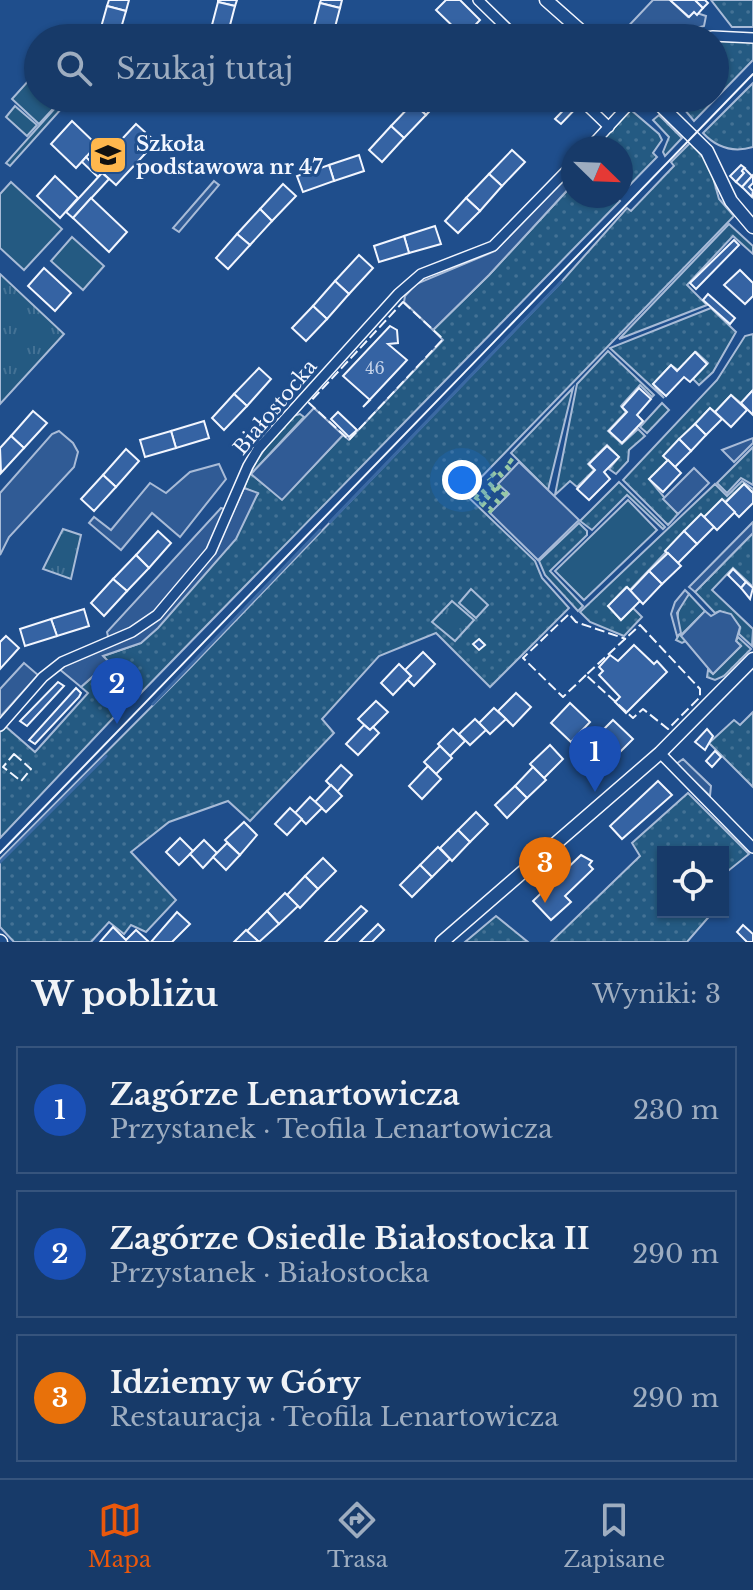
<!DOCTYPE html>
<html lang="pl">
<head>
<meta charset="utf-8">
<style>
	body { margin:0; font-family:"Libre Baskerville",serif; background:#244571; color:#f1f3f6 }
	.controls { position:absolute; right:24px; bottom:24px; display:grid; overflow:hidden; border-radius:0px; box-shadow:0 2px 6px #0004 }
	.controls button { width:72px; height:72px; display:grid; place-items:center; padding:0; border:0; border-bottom:2px solid #36547d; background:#173a69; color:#f1f3f6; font:40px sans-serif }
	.compass { position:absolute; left:561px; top:136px; width:72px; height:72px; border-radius:50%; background:#173a69; box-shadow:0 2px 6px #0004; rotate:113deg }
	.you { position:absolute; left:462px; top:480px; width:28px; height:28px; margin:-20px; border:6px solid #fff; border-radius:50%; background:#1a73e8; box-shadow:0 0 0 12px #1a73e833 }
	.badge { display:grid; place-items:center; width:52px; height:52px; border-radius:50%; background:#ea580c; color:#fff; font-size:26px; font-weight:700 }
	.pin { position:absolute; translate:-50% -66px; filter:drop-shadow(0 2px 4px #0008) }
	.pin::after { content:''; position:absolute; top:42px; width:28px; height:24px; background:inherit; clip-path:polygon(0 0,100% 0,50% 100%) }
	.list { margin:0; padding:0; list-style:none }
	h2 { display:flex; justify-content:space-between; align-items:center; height:104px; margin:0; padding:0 32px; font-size:34px }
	h2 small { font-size:26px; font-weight:400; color:#9eadc0 }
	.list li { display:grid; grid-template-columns:52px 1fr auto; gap:24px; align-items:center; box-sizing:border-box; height:128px; margin:0 16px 16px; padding:0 16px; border:2px solid #36547d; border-radius:0px }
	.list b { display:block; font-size:30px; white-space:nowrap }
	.list p { margin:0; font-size:26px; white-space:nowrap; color:#9eadc0 }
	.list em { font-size:26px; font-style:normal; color:#9eadc0 }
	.icon { flex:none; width:44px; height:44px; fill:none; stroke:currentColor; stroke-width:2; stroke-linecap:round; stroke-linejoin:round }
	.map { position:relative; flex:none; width:753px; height:942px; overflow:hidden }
	.search { position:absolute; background:#173a69; box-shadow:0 2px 6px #0004; left:24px; right:24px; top:24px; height:88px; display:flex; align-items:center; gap:20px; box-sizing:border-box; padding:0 28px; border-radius:44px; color:#9eadc0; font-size:30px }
	.sheet { height:536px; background:#173a69 }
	nav { display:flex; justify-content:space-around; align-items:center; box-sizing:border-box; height:112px; border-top:2px solid #36547d; background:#173a69; font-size:22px; color:#9eadc0 }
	nav a { display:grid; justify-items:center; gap:4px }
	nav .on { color:#ea580c }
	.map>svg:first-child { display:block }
	.grass { fill:url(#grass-dots); stroke:#a8bbd7; stroke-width:2 }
	.park { fill:url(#park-tufts); stroke:#a8bbd7; stroke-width:2 }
	.garden { fill:#245a82; stroke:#a8bbd7; stroke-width:2 }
	.parking { fill:#305b95; stroke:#a8bbd7; stroke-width:2 }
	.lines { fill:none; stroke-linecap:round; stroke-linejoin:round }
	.stream { stroke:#3b69a3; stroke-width:3 }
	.building { fill:#3563a3; stroke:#f2f6ff; stroke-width:2 }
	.street-casing { stroke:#f2f6ff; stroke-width:12 }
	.secondary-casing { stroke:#f2f6ff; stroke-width:15 }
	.street { stroke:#1f4e8c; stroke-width:9 }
	.secondary { stroke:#1f4e8c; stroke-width:12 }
	.tram { stroke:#f2f6ff; stroke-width:2 }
	.hedge { stroke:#97c8a6; stroke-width:6; stroke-dasharray:4 6; stroke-linecap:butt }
	.fence { stroke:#f2f6ff; stroke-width:2; stroke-dasharray:10 4; stroke-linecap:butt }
	.labels { text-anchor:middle; stroke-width:6; stroke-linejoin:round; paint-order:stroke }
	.number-label { font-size:16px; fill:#c3d1e8 }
	.poi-label { font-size:20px; font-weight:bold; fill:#f2f6ff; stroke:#1f4e8c; text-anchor:start }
	.street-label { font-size:20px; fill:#f2f6ff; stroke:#1f4e8c }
</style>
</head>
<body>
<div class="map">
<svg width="753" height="942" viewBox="0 0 753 942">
	<defs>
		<pattern id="grass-dots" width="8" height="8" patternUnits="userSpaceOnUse" patternTransform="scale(2)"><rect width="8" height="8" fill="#245a82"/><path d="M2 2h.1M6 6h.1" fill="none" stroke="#447295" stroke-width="1.8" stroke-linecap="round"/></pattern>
		<pattern id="park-tufts" width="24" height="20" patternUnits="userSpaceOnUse" patternTransform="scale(2)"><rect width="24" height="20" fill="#245a82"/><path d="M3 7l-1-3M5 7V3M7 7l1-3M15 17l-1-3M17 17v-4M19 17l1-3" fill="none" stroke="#447295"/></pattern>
	</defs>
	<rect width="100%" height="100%" fill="#1f4e8c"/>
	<g class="grass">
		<polygon points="711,0 753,0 753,27 732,27"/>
		<polygon points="715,41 753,42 753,60 694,121 675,98 715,98"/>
		<path d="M753,83V147C733,153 717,148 703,133Z"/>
		<polygon points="631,110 659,134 662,140 653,153 657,157 621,194 621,148 594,148"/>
		<polygon points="659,115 682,138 665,156 663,152 669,137 653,120"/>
		<polygon points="690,143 709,163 719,199 734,216 465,494 535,561 542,578 569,608 490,687 436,633 379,656 322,719 334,733 250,821 228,801 169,822 131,852 176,900 146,932 131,925 124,934 109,922 91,942 14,942 0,927 0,859 189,669 563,280 627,208 631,211 670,170 674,166 671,162"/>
		<path d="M573,184V196H619L617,198L620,201L135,699L132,698L0,838V732L5,726L35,752L88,693L81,687L109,663L103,656L141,643L258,494L244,488C254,458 272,439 293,416L300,414L304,417L251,474L282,499L343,435L349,440L443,340L433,330L489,275Z"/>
		<polygon points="729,224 753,246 753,254 733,236 687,285 707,305 619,339"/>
		<polygon points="711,308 736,332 713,372 699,385 693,379 708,363 696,352 678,370 671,365 653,384 664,398 610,348"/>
		<polygon points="753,334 753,390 741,403 731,395 715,412 710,408 664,456 668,460 649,479 678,514 668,525 623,480 717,380 745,336"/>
		<polygon points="608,351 654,395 652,397 640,385 621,406 626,412 608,431 622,444 638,429 645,436 629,450 628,461 616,474 609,469 619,457 607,445 588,464 594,470 577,487 570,481 555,495 577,384"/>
		<polygon points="573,388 548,490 511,453"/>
		<polygon points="662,403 669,410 647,433 640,427"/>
		<polygon points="753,447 753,485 741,478 727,493 717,483"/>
		<polygon points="742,481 753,489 753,493 744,484 725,502 704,517 701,515 630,590 626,587 608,606 621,620 633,608 642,617 624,636 590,622 580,612 715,484 727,496"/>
		<polygon points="619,482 665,527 663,529 627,495 592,530 580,521"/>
		<polygon points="579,523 587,531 587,535 550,571 583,606 578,611 545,575 539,561"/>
		<polygon points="753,533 753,587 733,568 712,590 753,629 752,646 739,634 740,627 720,611 715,613 695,592"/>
		<path d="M689,594L705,611L681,635L686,641L682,643L676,640L680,633C675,616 677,607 689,594Z"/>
		<polygon points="738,637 751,649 724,676 715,680 707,677 708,670 713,674 741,646 736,641"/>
		<polygon points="753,712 753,787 709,743 734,720 740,725"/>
		<polygon points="688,793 749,854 723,875 723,852 663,852 663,912 713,912 687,942 551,942 640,856 632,843"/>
		<polygon points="496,916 528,942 465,942"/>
	</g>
	<g class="park">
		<polygon points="0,274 64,334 0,404"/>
		<polygon points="63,529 81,535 71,579 43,569"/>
		<polygon points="452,601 474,620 455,641 432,622"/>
	</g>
	<g class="garden">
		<polygon points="38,70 38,98 63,98 39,124 12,99"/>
		<polygon points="64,98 71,98 10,166 6,163"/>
		<polygon points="15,106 37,125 27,136 6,117"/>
		<polygon points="11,182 62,229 24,270 0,248 0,194"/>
		<polygon points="72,237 104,266 83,290 51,261"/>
		<polygon points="628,500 657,530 584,600 555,571"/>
		<polygon points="471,589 488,605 476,618 459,603"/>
	</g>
	<g class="parking">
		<polygon points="653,0 670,0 688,17 694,12 706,16 704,26 673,34 676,38 623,38 620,35"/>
		<polygon points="573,170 573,184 489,275 433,330 404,302 405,296 416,284 495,251"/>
		<polygon points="214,181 219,185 179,232 173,228"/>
		<polygon points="314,408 343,435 282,500 251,474"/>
		<polygon points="59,431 73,443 78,452 74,467 9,537 0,555 0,493 52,434"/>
		<polygon points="753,438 753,443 734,462 722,450"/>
		<polygon points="519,462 579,520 538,560 490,513 509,494 498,484"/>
		<polygon points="219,464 226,479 180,537 152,513 121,550 89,523 94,517 111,530 150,483 166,493 190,472"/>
		<polygon points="694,468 709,483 678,514 663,499"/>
		<polygon points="244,488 258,493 236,539 158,628 141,643 103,656 109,662 81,687 58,668 110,645 107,632 221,508 233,512"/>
		<polygon points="753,522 753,533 695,592 689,587"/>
		<polygon points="685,590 689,594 677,613 681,633 677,636 671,614 675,602"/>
		<polygon points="705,611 711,616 720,611 731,614 740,627 736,641 741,646 713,674 681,636"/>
		<polygon points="24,663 38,675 0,717 0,689"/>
		<polygon points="683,759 711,786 710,796 676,764"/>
	</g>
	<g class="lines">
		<g class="stream">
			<polyline points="330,522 561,282"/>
			<polyline points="153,704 320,530"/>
			<polyline points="0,862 106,756"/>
		</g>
	</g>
	<g class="building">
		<polygon points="109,0 129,0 126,11 107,6"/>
		<polygon points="218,0 237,0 235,6 218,2"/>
		<polygon points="321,0 342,0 340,8 320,3"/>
		<polygon points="446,0 460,0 480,20 464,37 436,10"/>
		<polygon points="670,0 695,0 703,8 697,15 694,12 689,17"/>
		<polygon points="695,0 705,0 708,3 703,8"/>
		<polygon points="218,2 235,6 229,29 212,25"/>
		<polygon points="320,3 340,8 334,31 314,26"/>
		<polygon points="107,6 126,11 119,35 100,31"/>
		<polygon points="212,25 229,29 227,38 209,38"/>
		<polygon points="314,26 334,31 332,38 311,38"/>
		<polygon points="100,31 119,35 119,38 99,38"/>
		<polygon points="418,98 442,98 426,115 413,103"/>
		<polygon points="540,98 552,98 542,107 537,102"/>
		<polygon points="573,100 579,105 561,124 555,119"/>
		<polygon points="413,103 426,115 404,138 391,126"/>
		<polygon points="72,121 97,145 76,168 51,144"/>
		<polygon points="136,124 156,142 116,185 96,167"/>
		<polygon points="391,126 404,138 382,162 369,150"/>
		<polygon points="512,150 525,162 502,186 489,174"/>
		<polygon points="359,155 364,171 334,181 329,165"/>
		<polygon points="86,157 102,173 98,177 82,162"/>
		<polygon points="329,165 334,181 303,192 297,176"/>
		<polygon points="741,165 745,168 742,171 744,173 736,182 730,176"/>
		<polygon points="744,168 752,176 742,187 736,182 744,173 742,171"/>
		<polygon points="102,173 109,179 73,218 66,212"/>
		<polygon points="489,174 502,186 480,211 466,198"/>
		<polygon points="753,175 753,183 749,187 753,191 752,197 742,187"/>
		<polygon points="55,176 78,198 60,218 37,196"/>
		<polygon points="283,184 296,196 272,221 260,209"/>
		<polygon points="91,198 127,232 109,252 73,218"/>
		<polygon points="466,198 480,211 458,233 445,221"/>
		<polygon points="260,209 272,221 250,245 237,234"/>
		<polygon points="435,226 441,244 409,253 404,236"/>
		<polygon points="237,234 250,245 228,269 216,258"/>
		<polygon points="404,236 409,253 379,262 374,246"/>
		<polygon points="734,240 739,245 696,289 690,283"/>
		<polygon points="359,255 373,268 349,294 335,281"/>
		<polygon points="44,268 71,293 55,311 28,286"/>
		<polygon points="740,270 753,283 753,296 745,304 724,285"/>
		<polygon points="335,281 349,294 327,319 313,306"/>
		<polygon points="708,294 735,318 730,324 703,300"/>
		<polygon points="313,306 327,319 306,341 292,328"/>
		<polygon points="390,326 397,330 398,343 388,344 407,360 363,407 370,400 343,376"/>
		<polygon points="695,352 707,364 690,382 684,377 666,396 653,384 671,365 677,371"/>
		<polygon points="259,368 271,379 247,406 234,394"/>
		<polygon points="639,388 651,399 637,415 643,421 622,443 609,431 627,412 622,407"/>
		<polygon points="753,390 753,415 741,403"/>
		<polygon points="234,394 247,406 224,430 212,418"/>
		<polygon points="731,395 747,410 731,427 715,412"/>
		<polygon points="710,408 722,419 706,435 695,424"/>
		<polygon points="33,411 47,423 24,448 11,436"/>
		<polygon points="338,412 357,430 349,437 331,419"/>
		<polygon points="204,421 209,438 176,448 171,431"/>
		<polygon points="695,424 706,435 691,451 679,439"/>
		<polygon points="171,431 176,448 145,457 140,440"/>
		<polygon points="11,436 24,448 1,473 0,448"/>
		<polygon points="679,439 691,451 675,467 663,456"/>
		<polygon points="607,446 619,457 604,472 610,479 589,500 577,489 595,470 589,464"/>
		<polygon points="126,449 139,461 116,487 103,475"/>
		<polygon points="668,460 681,473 663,492 649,479"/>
		<polygon points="103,475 116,487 94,511 81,499"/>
		<polygon points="744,484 753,493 753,503 739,517 725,503"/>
		<polygon points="722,499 735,512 717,530 704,517"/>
		<polygon points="701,514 714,527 697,544 684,531"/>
		<polygon points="158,531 171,543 149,568 136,555"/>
		<polygon points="684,531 697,544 678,563 665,551"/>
		<polygon points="668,553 681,566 662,584 649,571"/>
		<polygon points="136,555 149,568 127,591 113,579"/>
		<polygon points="733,569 746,582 741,588 728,575"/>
		<polygon points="649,571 662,584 643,604 630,591"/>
		<polygon points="113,579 127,591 104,616 91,603"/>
		<polygon points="746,582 753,588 750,599 741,588"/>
		<polygon points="627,587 640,601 621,620 608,606"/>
		<polygon points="84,609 89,626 57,636 51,619"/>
		<polygon points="51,619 57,636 25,646 20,629"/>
		<polygon points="6,636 19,648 0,669 0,642"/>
		<polygon points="479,639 485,645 479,650 473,644"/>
		<polygon points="634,645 654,664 657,661 667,672 626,713 615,702 620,697 599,675 603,671 599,667 610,655 618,661"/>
		<polygon points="423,652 435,664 414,686 407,679 411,676 405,670"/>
		<polygon points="399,664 411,676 393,695 381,683"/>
		<polygon points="58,682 64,686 27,726 20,721"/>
		<polygon points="76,688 81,693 79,697 35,744 29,740"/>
		<polygon points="516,693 531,707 513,726 498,711"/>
		<polygon points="376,701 388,712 370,730 358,719"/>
		<polygon points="570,703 590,722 571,742 551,723"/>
		<polygon points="494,708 506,719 490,734 479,723"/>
		<polygon points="475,719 486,730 470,745 459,734"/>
		<polygon points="613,720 633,739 600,772 594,766 587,773 580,766 587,759 580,753"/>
		<polygon points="364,725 370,730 373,727 379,733 358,755 346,744"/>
		<polygon points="453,729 465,741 450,756 438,744"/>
		<polygon points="707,729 713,736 705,750 695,742"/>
		<polygon points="550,745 563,759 544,778 530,764"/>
		<polygon points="440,746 452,758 436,774 424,762"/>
		<polygon points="715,751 721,757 712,767 706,761"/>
		<polygon points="341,765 352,775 337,792 326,781"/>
		<polygon points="428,766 441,779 422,799 409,786"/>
		<polygon points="533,767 546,780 527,798 515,786"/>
		<polygon points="658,781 672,795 622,839 610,826"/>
		<polygon points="331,785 342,796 326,812 315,802"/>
		<polygon points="515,786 527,798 507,818 495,805"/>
		<polygon points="310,797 322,808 306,824 295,813"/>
		<polygon points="290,808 302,819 287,835 275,824"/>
		<polygon points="476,812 488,824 470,842 458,830"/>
		<polygon points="244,822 257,835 240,855 225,840"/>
		<polygon points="458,830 470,842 452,861 440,848"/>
		<polygon points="180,838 193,851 179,865 166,852"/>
		<polygon points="204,840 217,853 203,868 190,854"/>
		<polygon points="227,843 240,855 226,870 213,857"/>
		<polygon points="438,847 450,859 432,877 420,865"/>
		<polygon points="581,855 592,861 589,865 593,869 565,896 571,902 551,920 533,901"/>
		<polygon points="323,858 336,871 318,889 305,876"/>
		<polygon points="420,865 432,877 412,897 400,885"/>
		<polygon points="305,876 318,889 300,908 287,895"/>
		<polygon points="285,893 298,906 279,924 267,911"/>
		<polygon points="361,906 367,911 336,942 325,942"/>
		<polygon points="267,911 279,924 259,942 247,931"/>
		<polygon points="177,912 190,924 172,942 151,942"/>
		<polygon points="378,924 384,930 372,942 360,942"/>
		<polygon points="743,925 753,934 753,942 747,942 737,932"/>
		<polygon points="113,927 126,940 136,930 149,942 100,942"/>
		<polygon points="246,930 247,931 259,942 234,942"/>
	</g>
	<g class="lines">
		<g class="street-casing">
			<g id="street">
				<polyline points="478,0 517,38"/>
				<polyline points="700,38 713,36 753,38"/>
				<polyline points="579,98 609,127"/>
				<polyline points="589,148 635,98"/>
				<polyline points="0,726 43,677 62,662 132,632 157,615 211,551 248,466 258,449 398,294 421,274 493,246 573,164"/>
				<polyline points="660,753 753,848"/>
			</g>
		</g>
		<g class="secondary-casing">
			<g id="secondary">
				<polyline points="546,0 589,38"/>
				<polyline points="653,98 707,151 731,201 753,227"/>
				<polyline points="0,941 1,942"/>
				<polyline points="442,942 660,753 753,659"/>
			</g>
		</g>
		<use href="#street" class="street"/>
		<use href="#secondary" class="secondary"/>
		<polyline class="tram" points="0,853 753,74"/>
		<g class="hedge">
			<polyline points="492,473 497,478 513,463 509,460"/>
			<polygon points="497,486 505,493 490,510 482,503"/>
			<polyline points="475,496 478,498 493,483 489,478"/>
		</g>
		<g class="fence">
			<polygon points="403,302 443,339 349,440 309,403"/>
			<polygon points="640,625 700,689 700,697 668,729 643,709 633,718 586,675"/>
			<polyline points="586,675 563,697 523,658 569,614 576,622 626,639"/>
			<polygon points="14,754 31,769 21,781 3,767"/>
		</g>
	</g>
	<defs>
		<g id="school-square" transform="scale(2)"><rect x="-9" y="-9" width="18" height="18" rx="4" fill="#ffb74d" stroke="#1f4e8c"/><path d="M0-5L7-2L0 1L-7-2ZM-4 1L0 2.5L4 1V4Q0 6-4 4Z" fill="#111"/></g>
	</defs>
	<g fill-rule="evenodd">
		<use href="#school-square" x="108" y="155"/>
	</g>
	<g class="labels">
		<g class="number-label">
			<text x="375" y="374">46</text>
		</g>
		<g class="poi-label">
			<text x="136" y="151">Szkoła<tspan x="136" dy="23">podstawowa nr 47</tspan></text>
		</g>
		<g class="street-label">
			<text transform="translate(275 407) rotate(-50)" y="7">Białostocka</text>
		</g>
	</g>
</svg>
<div class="controls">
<button><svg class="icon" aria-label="locate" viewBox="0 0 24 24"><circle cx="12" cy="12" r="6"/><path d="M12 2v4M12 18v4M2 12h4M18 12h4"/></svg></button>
</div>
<svg class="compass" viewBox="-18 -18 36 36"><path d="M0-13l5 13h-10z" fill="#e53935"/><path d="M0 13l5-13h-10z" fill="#9eadc0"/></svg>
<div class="you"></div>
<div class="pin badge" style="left:595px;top:792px;background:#1a4fb4">1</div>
<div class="pin badge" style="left:117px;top:724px;background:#1a4fb4">2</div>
<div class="pin badge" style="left:545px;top:903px;background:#e8710a">3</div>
<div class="search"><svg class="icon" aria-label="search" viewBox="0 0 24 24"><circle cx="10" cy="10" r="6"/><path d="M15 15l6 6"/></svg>Szukaj tutaj</div>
</div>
<section class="sheet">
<h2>W pobliżu<small>Wyniki: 3</small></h2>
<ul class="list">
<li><span class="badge" style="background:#1a4fb4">1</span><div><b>Zagórze Lenartowicza</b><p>Przystanek · Teofila Lenartowicza</p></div><em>230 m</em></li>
<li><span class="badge" style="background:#1a4fb4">2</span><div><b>Zagórze Osiedle Białostocka II</b><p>Przystanek · Białostocka</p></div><em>290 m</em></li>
<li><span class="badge" style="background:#e8710a">3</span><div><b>Idziemy w Góry</b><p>Restauracja · Teofila Lenartowicza</p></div><em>290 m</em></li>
</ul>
</section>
<nav>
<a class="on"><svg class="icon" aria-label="map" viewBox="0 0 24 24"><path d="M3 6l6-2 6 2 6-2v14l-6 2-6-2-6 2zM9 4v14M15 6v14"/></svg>Mapa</a>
<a><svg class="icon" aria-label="directions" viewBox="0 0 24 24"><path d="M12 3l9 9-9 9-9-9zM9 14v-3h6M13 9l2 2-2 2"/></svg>Trasa</a>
<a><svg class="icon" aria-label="saved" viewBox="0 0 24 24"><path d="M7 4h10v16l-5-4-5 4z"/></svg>Zapisane</a>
</nav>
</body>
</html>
